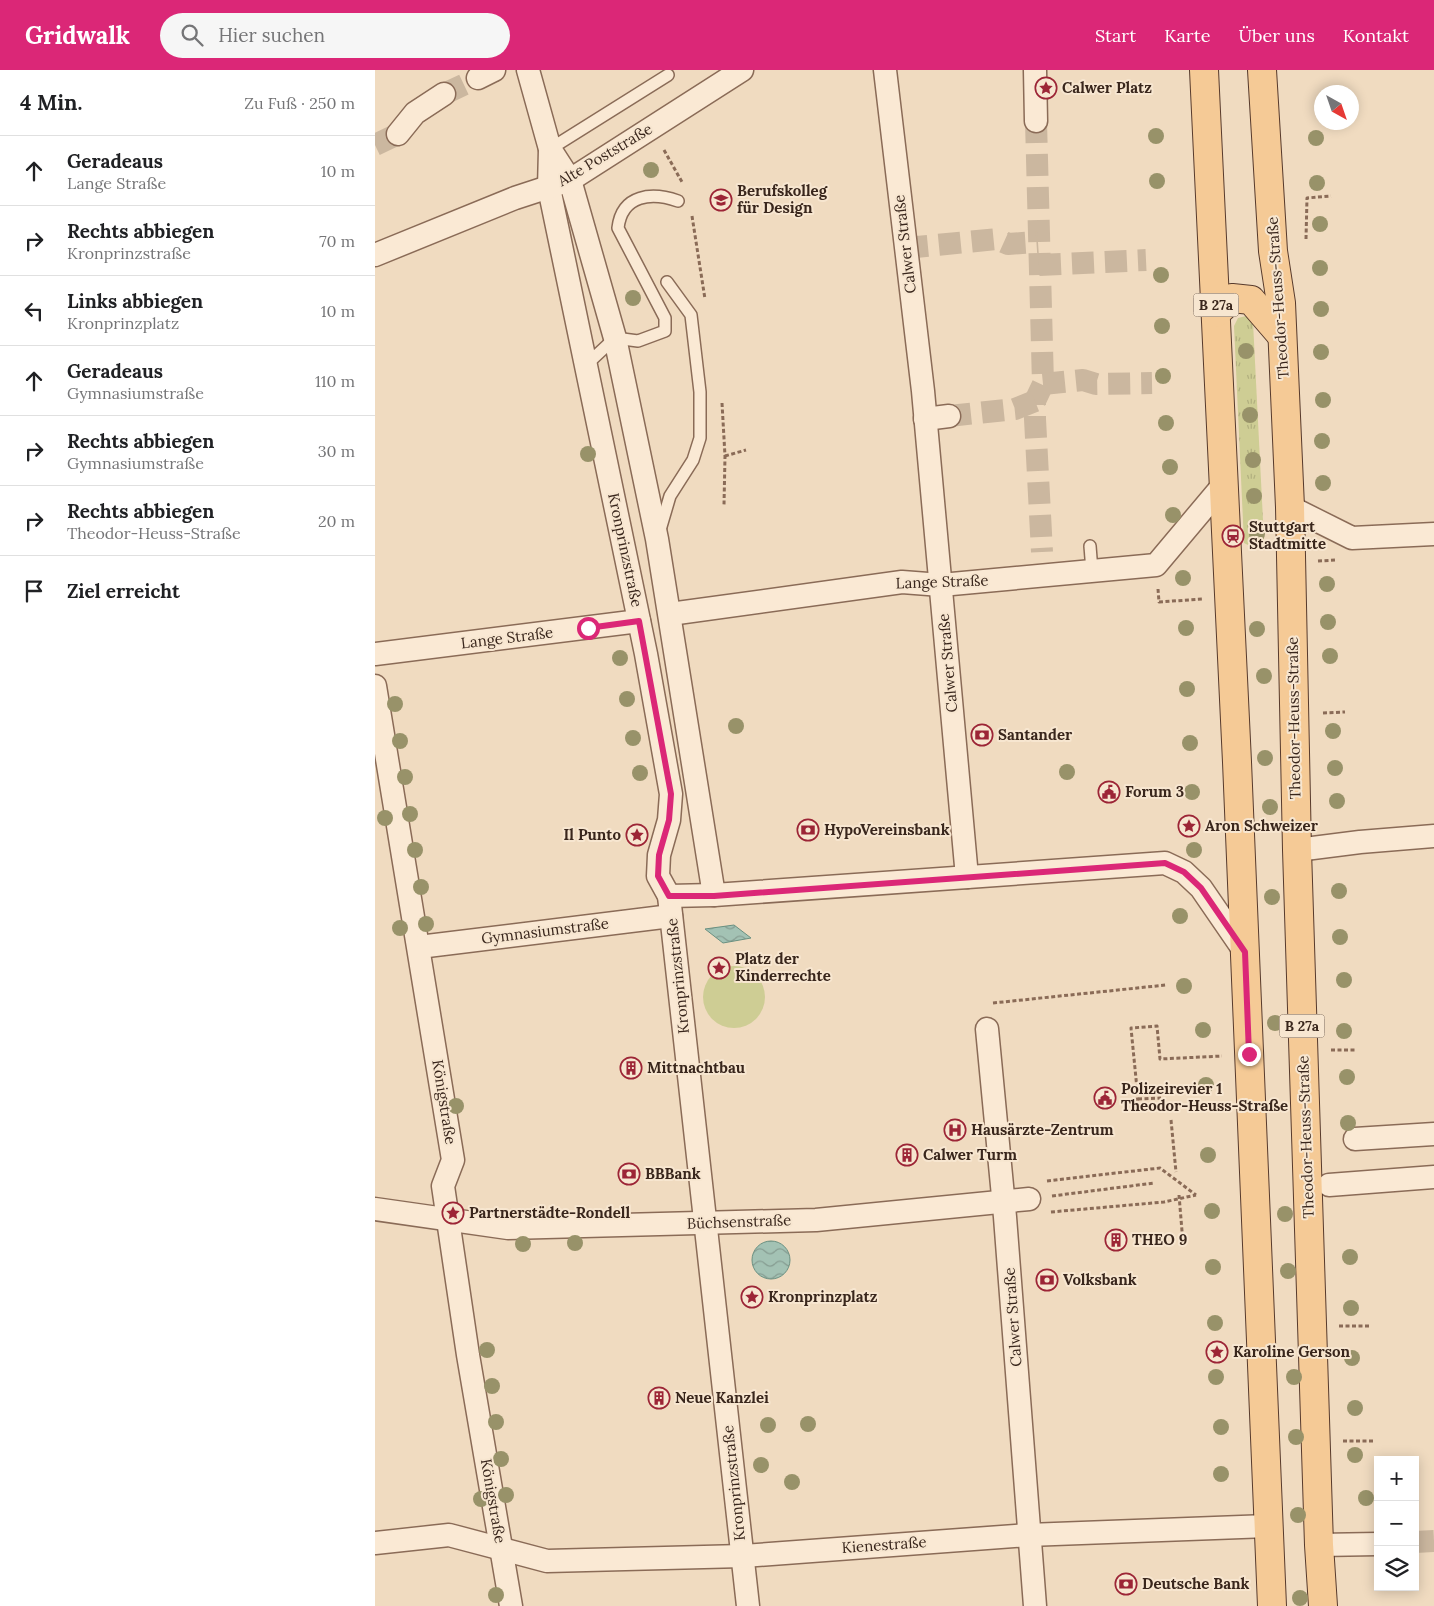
<!DOCTYPE html>
<html lang="de">
<head>
<meta charset="utf-8">
<style>
	body { margin:0; font-family:Lora,serif; background:#f6f6f6; color:#202124 }
	.controls { position:absolute; right:15px; bottom:15px; display:grid; overflow:hidden; border-radius:0px; box-shadow:0 2px 12px #0003 }
	.controls button { width:45px; height:45px; display:grid; place-items:center; padding:0; border:0; border-bottom:1px solid #e0e0e0; background:#fff; color:#202124; font:25px sans-serif }
	.compass { position:absolute; left:939px; top:15px; width:45px; height:45px; border-radius:50%; background:#fff; box-shadow:0 2px 12px #0003; rotate:140deg }
	.stop { position:absolute; width:15px; height:15px; margin:-11px; border:4px solid #db2777; border-radius:50%; background:#fff }
	.stop.end { background:#db2777; border-color:#fff; box-shadow:0 1px 5px #0008 }
	.list { margin:0; padding:0; list-style:none }
	h2 { display:flex; justify-content:space-between; align-items:center; height:65px; margin:0; padding:0 20px; font-size:21px }
	h2 small { font-size:16px; font-weight:400; color:#757577 }
	.list li { display:grid; grid-template-columns:32px 1fr auto; gap:15px; align-items:center; box-sizing:border-box; height:70px; padding:0 20px; border-top:1px solid #e0e0e0 }
	.list b { display:block; font-size:19px; white-space:nowrap }
	.list p { margin:0; font-size:16px; white-space:nowrap; color:#757577 }
	.list em { font-size:16px; font-style:normal; color:#757577 }
	.icon { flex:none; width:28px; height:28px; fill:none; stroke:currentColor; stroke-width:2; stroke-linecap:round; stroke-linejoin:round }
	.map { position:relative; flex:none; width:1059px; height:1536px; overflow:hidden }
	header { display:flex; align-items:center; gap:30px; box-sizing:border-box; height:70px; padding:0 25px; background:#db2777; color:#fff }
	header strong { font-size:24px }
	nav { display:flex; gap:28px; margin-inline-start:auto; font-size:18px }
	.search { width:350px; height:45px; background:#f6f6f6; display:flex; align-items:center; gap:12px; box-sizing:border-box; padding:0 18px; border-radius:28px; color:#757577; font-size:19px }
	main { display:flex }
	aside { flex:1; background:#fff }
	.map>svg:first-child { display:block }
	.grass { fill:url(#grass-tufts) }
	.park { fill:#cecd94 }
	.water { fill:url(#water-waves); stroke:#6a9081 }
	.lines { fill:none; stroke-linecap:round; stroke-linejoin:round }
	.street-tunnel { stroke:#cbb79f; stroke-width:22; stroke-dasharray:22 11; stroke-linecap:butt }
	.lane-casing { stroke:#8a6b57; stroke-width:14 }
	.street-casing { stroke:#8a6b57; stroke-width:25 }
	.primary-casing { stroke:#573a2c; stroke-width:30 }
	.path { stroke:#8a6b57; stroke-width:3; stroke-dasharray:4 2.5; stroke-linecap:butt }
	.lane { stroke:#fae9d4; stroke-width:11 }
	.street { stroke:#fae9d4; stroke-width:22 }
	.primary { stroke:#f5ca96; stroke-width:28 }
	.tree { fill:#989269 }
	.route { stroke:#db2777; stroke-width:6 }
	.labels { text-anchor:middle; stroke-width:4; stroke-linejoin:round; paint-order:stroke }
	.shield { fill:#f7e6d0; stroke:#726052; stroke-width:1 }
	.shield-label { font-size:14px; font-weight:bold; fill:#39261c }
	.poi-label { font-size:15px; font-weight:bold; fill:#39261c; stroke:#f7e6d0; text-anchor:start }
	.street-label { font-size:15px; fill:#39261c; stroke:#f7e6d0 }
</style>
</head>
<body>
<header>
<strong>Gridwalk</strong>
<div class="search"><svg class="icon" aria-label="search" viewBox="0 0 24 24"><circle cx="10" cy="10" r="6"/><path d="M15 15l6 6"/></svg>Hier suchen</div>
<nav><a>Start</a><a>Karte</a><a>Über uns</a><a>Kontakt</a></nav>
</header>
<main>
<aside>
<h2>4 Min.<small>Zu Fuß · 250 m</small></h2>
<ul class="list">
<li><svg class="icon" aria-label="ahead" viewBox="0 0 24 24"><path d="M12 20V5M6 11l6-6 6 6"/></svg><div><b>Geradeaus</b><p>Lange Straße</p></div><em>10 m</em></li>
<li><svg class="icon" aria-label="right" viewBox="0 0 24 24"><path d="M7 20v-9h11M14 6l5 5-5 5"/></svg><div><b>Rechts abbiegen</b><p>Kronprinzstraße</p></div><em>70 m</em></li>
<li><svg class="icon" aria-label="left" viewBox="0 0 24 24"><path d="M17 20v-9H6M10 6l-5 5 5 5"/></svg><div><b>Links abbiegen</b><p>Kronprinzplatz</p></div><em>10 m</em></li>
<li><svg class="icon" aria-label="ahead" viewBox="0 0 24 24"><path d="M12 20V5M6 11l6-6 6 6"/></svg><div><b>Geradeaus</b><p>Gymnasiumstraße</p></div><em>110 m</em></li>
<li><svg class="icon" aria-label="right" viewBox="0 0 24 24"><path d="M7 20v-9h11M14 6l5 5-5 5"/></svg><div><b>Rechts abbiegen</b><p>Gymnasiumstraße</p></div><em>30 m</em></li>
<li><svg class="icon" aria-label="right" viewBox="0 0 24 24"><path d="M7 20v-9h11M14 6l5 5-5 5"/></svg><div><b>Rechts abbiegen</b><p>Theodor-Heuss-Straße</p></div><em>20 m</em></li>
<li><svg class="icon" aria-label="arrive" viewBox="0 0 24 24"><path d="M6 21V4h12l-3 4 3 4H6"/></svg><div><b>Ziel erreicht</b></div></li>
</ul>
</aside>
<div class="map">
<svg width="1059" height="1536" viewBox="0 0 1059 1536">
	<defs>
		<pattern id="grass-tufts" width="24" height="20" patternUnits="userSpaceOnUse" patternTransform="scale(1.25)"><rect width="24" height="20" fill="#cecd94"/><path d="M3 7l-1-3M5 7V3M7 7l1-3M15 17l-1-3M17 17v-4M19 17l1-3" fill="none" stroke="#b2b07f"/></pattern>
		<pattern id="water-waves" width="16" height="10" patternUnits="userSpaceOnUse" patternTransform="scale(1.25)"><rect width="16" height="10" fill="#a3c2b4"/><path d="M0 5q4-4 8 0t8 0" fill="none" stroke="#869d92"/></pattern>
	</defs>
	<rect width="100%" height="100%" fill="#f0dbc0"/>
	<path class="grass" d="M871,246L878,252L889,470C882,477 877,478 869,473L859,256L863,248Z"/>
	<circle class="park" cx="359" cy="927" r="31"/>
	<g class="water">
		<polygon points="359,855 376,868 348,873 330,859"/>
		<circle cx="396" cy="1190" r="19"/>
	</g>
	<g class="lines">
		<g class="street-tunnel">
			<polyline points="69,24 103,8"/>
			<polyline points="661,51 668,314 660,331 660,349 667,482"/>
			<polyline points="0,75 23,64"/>
			<polyline points="531,178 622,169 633,174 663,172"/>
			<polyline points="664,195 771,190"/>
			<polyline points="668,314 708,310 721,314 777,313"/>
			<polyline points="574,346 640,339 660,331"/>
			<polyline points="1040,1472 1059,1471"/>
		</g>
		<g class="lane-casing">
			<g id="lane">
				<polyline points="175,79 293,5"/>
				<path d="M211,295L240,268L263,271L290,261V248L243,158C247,124 277,122 303,131"/>
				<polyline points="285,460 295,426 318,390 325,368 325,322 316,245 292,212"/>
				<polyline points="715,476 717,501"/>
			</g>
		</g>
		<g class="street-casing">
			<g id="street">
				<polyline points="153,0 175,79 174,118 271,584 296,724 294,750 284,785 283,806 294,826 373,1536"/>
				<polyline points="510,0 548,321 592,807"/>
				<polyline points="660,0 661,51"/>
				<polyline points="103,8 119,0"/>
				<polyline points="23,64 40,43 69,24"/>
				<polyline points="175,79 195,110 240,268 282,469 339,825"/>
				<polyline points="0,185 140,128 195,110 367,0"/>
				<polyline points="550,349 574,346"/>
				<polyline points="915,437 977,468 1059,464"/>
				<polyline points="295,544 527,512 566,515 781,495 849,414"/>
				<polyline points="0,584 264,551"/>
				<polyline points="0,616 78,1090 68,1116 93,1285 136,1536"/>
				<polyline points="922,780 985,772 1059,766"/>
				<polyline points="294,826 339,825 790,793 809,802 826,818 870,882"/>
				<polyline points="44,877 296,846"/>
				<polyline points="612,959 630,1147 660,1536"/>
				<polyline points="980,1069 1059,1064"/>
				<polyline points="954,1115 1059,1107"/>
				<polyline points="0,1139 133,1158 441,1150 654,1129"/>
				<polyline points="0,1473 74,1465 172,1491 368,1486 653,1465 893,1456"/>
				<polyline points="944,1475 1003,1474"/>
			</g>
		</g>
		<g class="primary-casing">
			<g id="primary">
				<polyline points="829,0 862,692 897,1536"/>
				<polyline points="887,0 898,181 906,233 915,437 922,780 944,1475 948,1536"/>
				<polyline points="841,243 857,228 876,230 907,266"/>
			</g>
		</g>
		<g class="path">
			<polyline points="289,80 307,112"/>
			<polyline points="317,146 330,229"/>
			<polyline points="931,169 932,128 956,126"/>
			<polyline points="347,333 350,386 349,435"/>
			<polyline points="350,386 371,380"/>
			<polyline points="943,491 962,490"/>
			<polyline points="783,519 784,532 828,529"/>
			<polyline points="948,643 970,642"/>
			<polyline points="618,933 791,915"/>
			<polyline points="956,980 982,980"/>
			<polyline points="763,1029 786,1028"/>
			<polyline points="754,1030 763,1029 756,958 782,956 785,989 847,986"/>
			<polyline points="796,1050 801,1102"/>
			<polyline points="672,1111 785,1098 821,1125"/>
			<polyline points="804,1125 808,1173"/>
			<polyline points="677,1126 779,1113"/>
			<polyline points="676,1142 789,1132 821,1125"/>
			<polyline points="964,1256 994,1256"/>
			<polyline points="968,1371 1000,1371"/>
		</g>
		<use href="#lane" class="lane"/>
		<use href="#street" class="street"/>
		<use href="#primary" class="primary"/>
	</g>
	<g class="tree">
		<circle cx="781" cy="66" r="8"/>
		<circle cx="941" cy="68" r="8"/>
		<circle cx="276" cy="100" r="8"/>
		<circle cx="782" cy="111" r="8"/>
		<circle cx="942" cy="113" r="8"/>
		<circle cx="945" cy="154" r="8"/>
		<circle cx="945" cy="198" r="8"/>
		<circle cx="786" cy="205" r="8"/>
		<circle cx="258" cy="228" r="8"/>
		<circle cx="946" cy="239" r="8"/>
		<circle cx="787" cy="256" r="8"/>
		<circle cx="871" cy="281" r="8"/>
		<circle cx="946" cy="282" r="8"/>
		<circle cx="788" cy="306" r="8"/>
		<circle cx="948" cy="330" r="8"/>
		<circle cx="875" cy="345" r="8"/>
		<circle cx="791" cy="353" r="8"/>
		<circle cx="947" cy="371" r="8"/>
		<circle cx="213" cy="384" r="8"/>
		<circle cx="878" cy="390" r="8"/>
		<circle cx="795" cy="397" r="8"/>
		<circle cx="948" cy="413" r="8"/>
		<circle cx="879" cy="426" r="8"/>
		<circle cx="798" cy="445" r="8"/>
		<circle cx="882" cy="464" r="8"/>
		<circle cx="808" cy="508" r="8"/>
		<circle cx="952" cy="514" r="8"/>
		<circle cx="953" cy="552" r="8"/>
		<circle cx="811" cy="558" r="8"/>
		<circle cx="882" cy="559" r="8"/>
		<circle cx="955" cy="586" r="8"/>
		<circle cx="245" cy="588" r="8"/>
		<circle cx="889" cy="606" r="8"/>
		<circle cx="812" cy="619" r="8"/>
		<circle cx="252" cy="629" r="8"/>
		<circle cx="20" cy="634" r="8"/>
		<circle cx="361" cy="656" r="8"/>
		<circle cx="958" cy="661" r="8"/>
		<circle cx="258" cy="668" r="8"/>
		<circle cx="25" cy="671" r="8"/>
		<circle cx="815" cy="673" r="8"/>
		<circle cx="890" cy="688" r="8"/>
		<circle cx="960" cy="698" r="8"/>
		<circle cx="692" cy="702" r="8"/>
		<circle cx="265" cy="703" r="8"/>
		<circle cx="30" cy="707" r="8"/>
		<circle cx="817" cy="722" r="8"/>
		<circle cx="962" cy="731" r="8"/>
		<circle cx="895" cy="737" r="8"/>
		<circle cx="35" cy="744" r="8"/>
		<circle cx="10" cy="748" r="8"/>
		<circle cx="40" cy="780" r="8"/>
		<circle cx="819" cy="780" r="8"/>
		<circle cx="46" cy="817" r="8"/>
		<circle cx="964" cy="821" r="8"/>
		<circle cx="897" cy="827" r="8"/>
		<circle cx="805" cy="846" r="8"/>
		<circle cx="51" cy="854" r="8"/>
		<circle cx="25" cy="858" r="8"/>
		<circle cx="965" cy="867" r="8"/>
		<circle cx="969" cy="910" r="8"/>
		<circle cx="809" cy="916" r="8"/>
		<circle cx="900" cy="953" r="8"/>
		<circle cx="828" cy="960" r="8"/>
		<circle cx="969" cy="961" r="8"/>
		<circle cx="972" cy="1007" r="8"/>
		<circle cx="831" cy="1015" r="8"/>
		<circle cx="81" cy="1036" r="8"/>
		<circle cx="973" cy="1053" r="8"/>
		<circle cx="833" cy="1085" r="8"/>
		<circle cx="837" cy="1141" r="8"/>
		<circle cx="910" cy="1144" r="8"/>
		<circle cx="200" cy="1173" r="8"/>
		<circle cx="148" cy="1174" r="8"/>
		<circle cx="975" cy="1187" r="8"/>
		<circle cx="838" cy="1197" r="8"/>
		<circle cx="913" cy="1201" r="8"/>
		<circle cx="976" cy="1238" r="8"/>
		<circle cx="840" cy="1253" r="8"/>
		<circle cx="112" cy="1280" r="8"/>
		<circle cx="977" cy="1288" r="8"/>
		<circle cx="841" cy="1307" r="8"/>
		<circle cx="919" cy="1307" r="8"/>
		<circle cx="117" cy="1316" r="8"/>
		<circle cx="980" cy="1338" r="8"/>
		<circle cx="121" cy="1352" r="8"/>
		<circle cx="433" cy="1354" r="8"/>
		<circle cx="393" cy="1355" r="8"/>
		<circle cx="846" cy="1357" r="8"/>
		<circle cx="921" cy="1367" r="8"/>
		<circle cx="980" cy="1385" r="8"/>
		<circle cx="126" cy="1389" r="8"/>
		<circle cx="386" cy="1395" r="8"/>
		<circle cx="846" cy="1404" r="8"/>
		<circle cx="417" cy="1412" r="8"/>
		<circle cx="131" cy="1425" r="8"/>
		<circle cx="991" cy="1428" r="8"/>
		<circle cx="106" cy="1429" r="8"/>
		<circle cx="923" cy="1445" r="8"/>
		<circle cx="121" cy="1525" r="8"/>
		<circle cx="925" cy="1528" r="8"/>
	</g>
	<g class="lines">
		<polyline class="route" points="213,558 264,551 296,724 294,750 284,785 283,806 294,826 339,826 790,793 809,802 826,818 870,882 874,984"/>
	</g>
	<defs>
		<g id="sight-ring" transform="scale(1.125)"><circle r="9.5" fill="#f7e6d0" stroke="#9c2536" stroke-width="1.5"/><path d="M0-6L1.8-2.2L6-1.7L2.9 1.2L3.7 5.4L0 3.3L-3.7 5.4L-2.9 1.2L-6-1.7L-1.8-2.2Z" fill="#9c2536"/></g>
		<g id="school-ring" transform="scale(1.125)"><circle r="9.5" fill="#f7e6d0" stroke="#9c2536" stroke-width="1.5"/><path d="M0-5L7-2L0 1L-7-2ZM-4 1L0 2.5L4 1V4Q0 6-4 4Z" fill="#9c2536"/></g>
		<g id="station-ring" transform="scale(1.125)"><circle r="9.5" fill="#f7e6d0" stroke="#9c2536" stroke-width="1.5"/><path d="M-3-6H3Q5-6 5-4V2Q5 4 3 4L4.5 6H3L1.5 4h-3L-3 6H-4.5L-3 4Q-5 4-5 2V-4Q-5-6-3-6ZM-3.5-4v3h7v-3ZM-3.5 1v1.5H-2V1ZM2 1v1.5H3.5V1Z" fill="#9c2536"/></g>
		<g id="bank-ring" transform="scale(1.125)"><circle r="9.5" fill="#f7e6d0" stroke="#9c2536" stroke-width="1.5"/><path d="M-6-4H6V4H-6ZM0-2.3a2.3 2.3 0 1 0 0 4.6a2.3 2.3 0 1 0 0-4.6Z" fill="#9c2536"/></g>
		<g id="civic-ring" transform="scale(1.125)"><circle r="9.5" fill="#f7e6d0" stroke="#9c2536" stroke-width="1.5"/><path d="M-.6-6.5H3V-4.5H.6V-3L4-1V1h2V6H-6V1h2V-1L-.6-3ZM-1.2 2.5V6h2.4V2.5Z" fill="#9c2536"/></g>
		<g id="building-ring" transform="scale(1.125)"><circle r="9.5" fill="#f7e6d0" stroke="#9c2536" stroke-width="1.5"/><path d="M-4-6H4V6H1V3H-1V6H-4ZM-2.5-4.3h1.7v1.8h-1.7ZM.8-4.3h1.7v1.8H.8ZM-2.5-1h1.7V.8h-1.7ZM.8-1h1.7V.8H.8Z" fill="#9c2536"/></g>
		<g id="hospital-ring" transform="scale(1.125)"><circle r="9.5" fill="#f7e6d0" stroke="#9c2536" stroke-width="1.5"/><path d="M-5-5h3v3.5h4V-5h3V5h-3V1.5h-4V5h-3Z" fill="#9c2536"/></g>
	</defs>
	<g fill-rule="evenodd">
		<use href="#sight-ring" x="671" y="18"/>
		<use href="#school-ring" x="346" y="130"/>
		<use href="#station-ring" x="858" y="466"/>
		<use href="#bank-ring" x="607" y="665"/>
		<use href="#civic-ring" x="734" y="722"/>
		<use href="#sight-ring" x="814" y="756"/>
		<use href="#bank-ring" x="433" y="760"/>
		<use href="#sight-ring" x="262" y="765"/>
		<use href="#sight-ring" x="344" y="898"/>
		<use href="#building-ring" x="256" y="998"/>
		<use href="#civic-ring" x="730" y="1028"/>
		<use href="#hospital-ring" x="580" y="1060"/>
		<use href="#building-ring" x="532" y="1085"/>
		<use href="#bank-ring" x="254" y="1104"/>
		<use href="#sight-ring" x="78" y="1143"/>
		<use href="#building-ring" x="741" y="1170"/>
		<use href="#bank-ring" x="672" y="1210"/>
		<use href="#sight-ring" x="377" y="1227"/>
		<use href="#sight-ring" x="842" y="1282"/>
		<use href="#building-ring" x="284" y="1328"/>
		<use href="#bank-ring" x="751" y="1514"/>
	</g>
	<g class="labels">
		<g class="shield">
			<rect x="818.5" y="223.5" width="45" height="23" rx="4"/>
			<rect x="904.5" y="944.5" width="45" height="23" rx="4"/>
		</g>
		<g class="shield-label">
			<text x="841" y="240">B 27a</text>
			<text x="927" y="961">B 27a</text>
		</g>
		<g class="poi-label">
			<text x="687" y="23">Calwer Platz</text>
			<text x="362" y="126">Berufskolleg<tspan x="362" dy="17">für Design</tspan></text>
			<text x="874" y="462">Stuttgart<tspan x="874" dy="17">Stadtmitte</tspan></text>
			<text x="623" y="670">Santander</text>
			<text x="750" y="727">Forum 3</text>
			<text x="830" y="761">Aron Schweizer</text>
			<text x="449" y="765">HypoVereinsbank</text>
			<text x="246" y="770" text-anchor="end">Il Punto</text>
			<text x="360" y="894">Platz der<tspan x="360" dy="17">Kinderrechte</tspan></text>
			<text x="272" y="1003">Mittnachtbau</text>
			<text x="746" y="1024">Polizeirevier 1<tspan x="746" dy="17">Theodor-Heuss-Straße</tspan></text>
			<text x="596" y="1065">Hausärzte-Zentrum</text>
			<text x="548" y="1090">Calwer Turm</text>
			<text x="270" y="1109">BBBank</text>
			<text x="94" y="1148">Partnerstädte-Rondell</text>
			<text x="757" y="1175">THEO 9</text>
			<text x="688" y="1215">Volksbank</text>
			<text x="393" y="1232">Kronprinzplatz</text>
			<text x="858" y="1287">Karoline Gerson</text>
			<text x="300" y="1333">Neue Kanzlei</text>
			<text x="767" y="1519">Deutsche Bank</text>
		</g>
		<g class="street-label">
			<text transform="translate(230 85) rotate(-31)" y="5">Alte Poststraße</text>
			<text transform="translate(530 174) rotate(-97)" y="5">Calwer Straße</text>
			<text transform="translate(903 228) rotate(-94)" y="5">Theodor-Heuss-Straße</text>
			<text transform="translate(250 480) rotate(78)" y="5">Kronprinzstraße</text>
			<text transform="translate(567 512) rotate(-2)" y="5">Lange Straße</text>
			<text transform="translate(132 568) rotate(-7)" y="5">Lange Straße</text>
			<text transform="translate(573 593) rotate(-95)" y="5">Calwer Straße</text>
			<text transform="translate(919 648) rotate(-91)" y="5">Theodor-Heuss-Straße</text>
			<text transform="translate(170 861) rotate(-7)" y="5">Gymnasiumstraße</text>
			<text transform="translate(303 906) rotate(-96)" y="5">Kronprinzstraße</text>
			<text transform="translate(69 1032) rotate(81)" y="5">Königstraße</text>
			<text transform="translate(931 1067) rotate(-92)" y="5">Theodor-Heuss-Straße</text>
			<text transform="translate(364 1152) rotate(-2)" y="5">Büchsenstraße</text>
			<text transform="translate(638 1247) rotate(-94)" y="5">Calwer Straße</text>
			<text transform="translate(359 1413) rotate(-96)" y="5">Kronprinzstraße</text>
			<text transform="translate(118 1431) rotate(80)" y="5">Königstraße</text>
			<text transform="translate(509 1475) rotate(-4)" y="5">Kienestraße</text>
		</g>
	</g>
</svg>
<div class="controls">
<button>+</button>
<button>−</button>
<button><svg class="icon" aria-label="layers" viewBox="0 0 24 24"><path d="M12 4l9 5-9 5-9-5zM3 14l9 5 9-5"/></svg></button>
</div>
<svg class="compass" viewBox="-18 -18 36 36"><path d="M0-13l5 13h-10z" fill="#e53935"/><path d="M0 13l5-13h-10z" fill="#757577"/></svg>
<div class="stop" style="left:213px;top:558px"></div>
<div class="stop end" style="left:874px;top:984px"></div>
</div>
</main>
</body>
</html>
